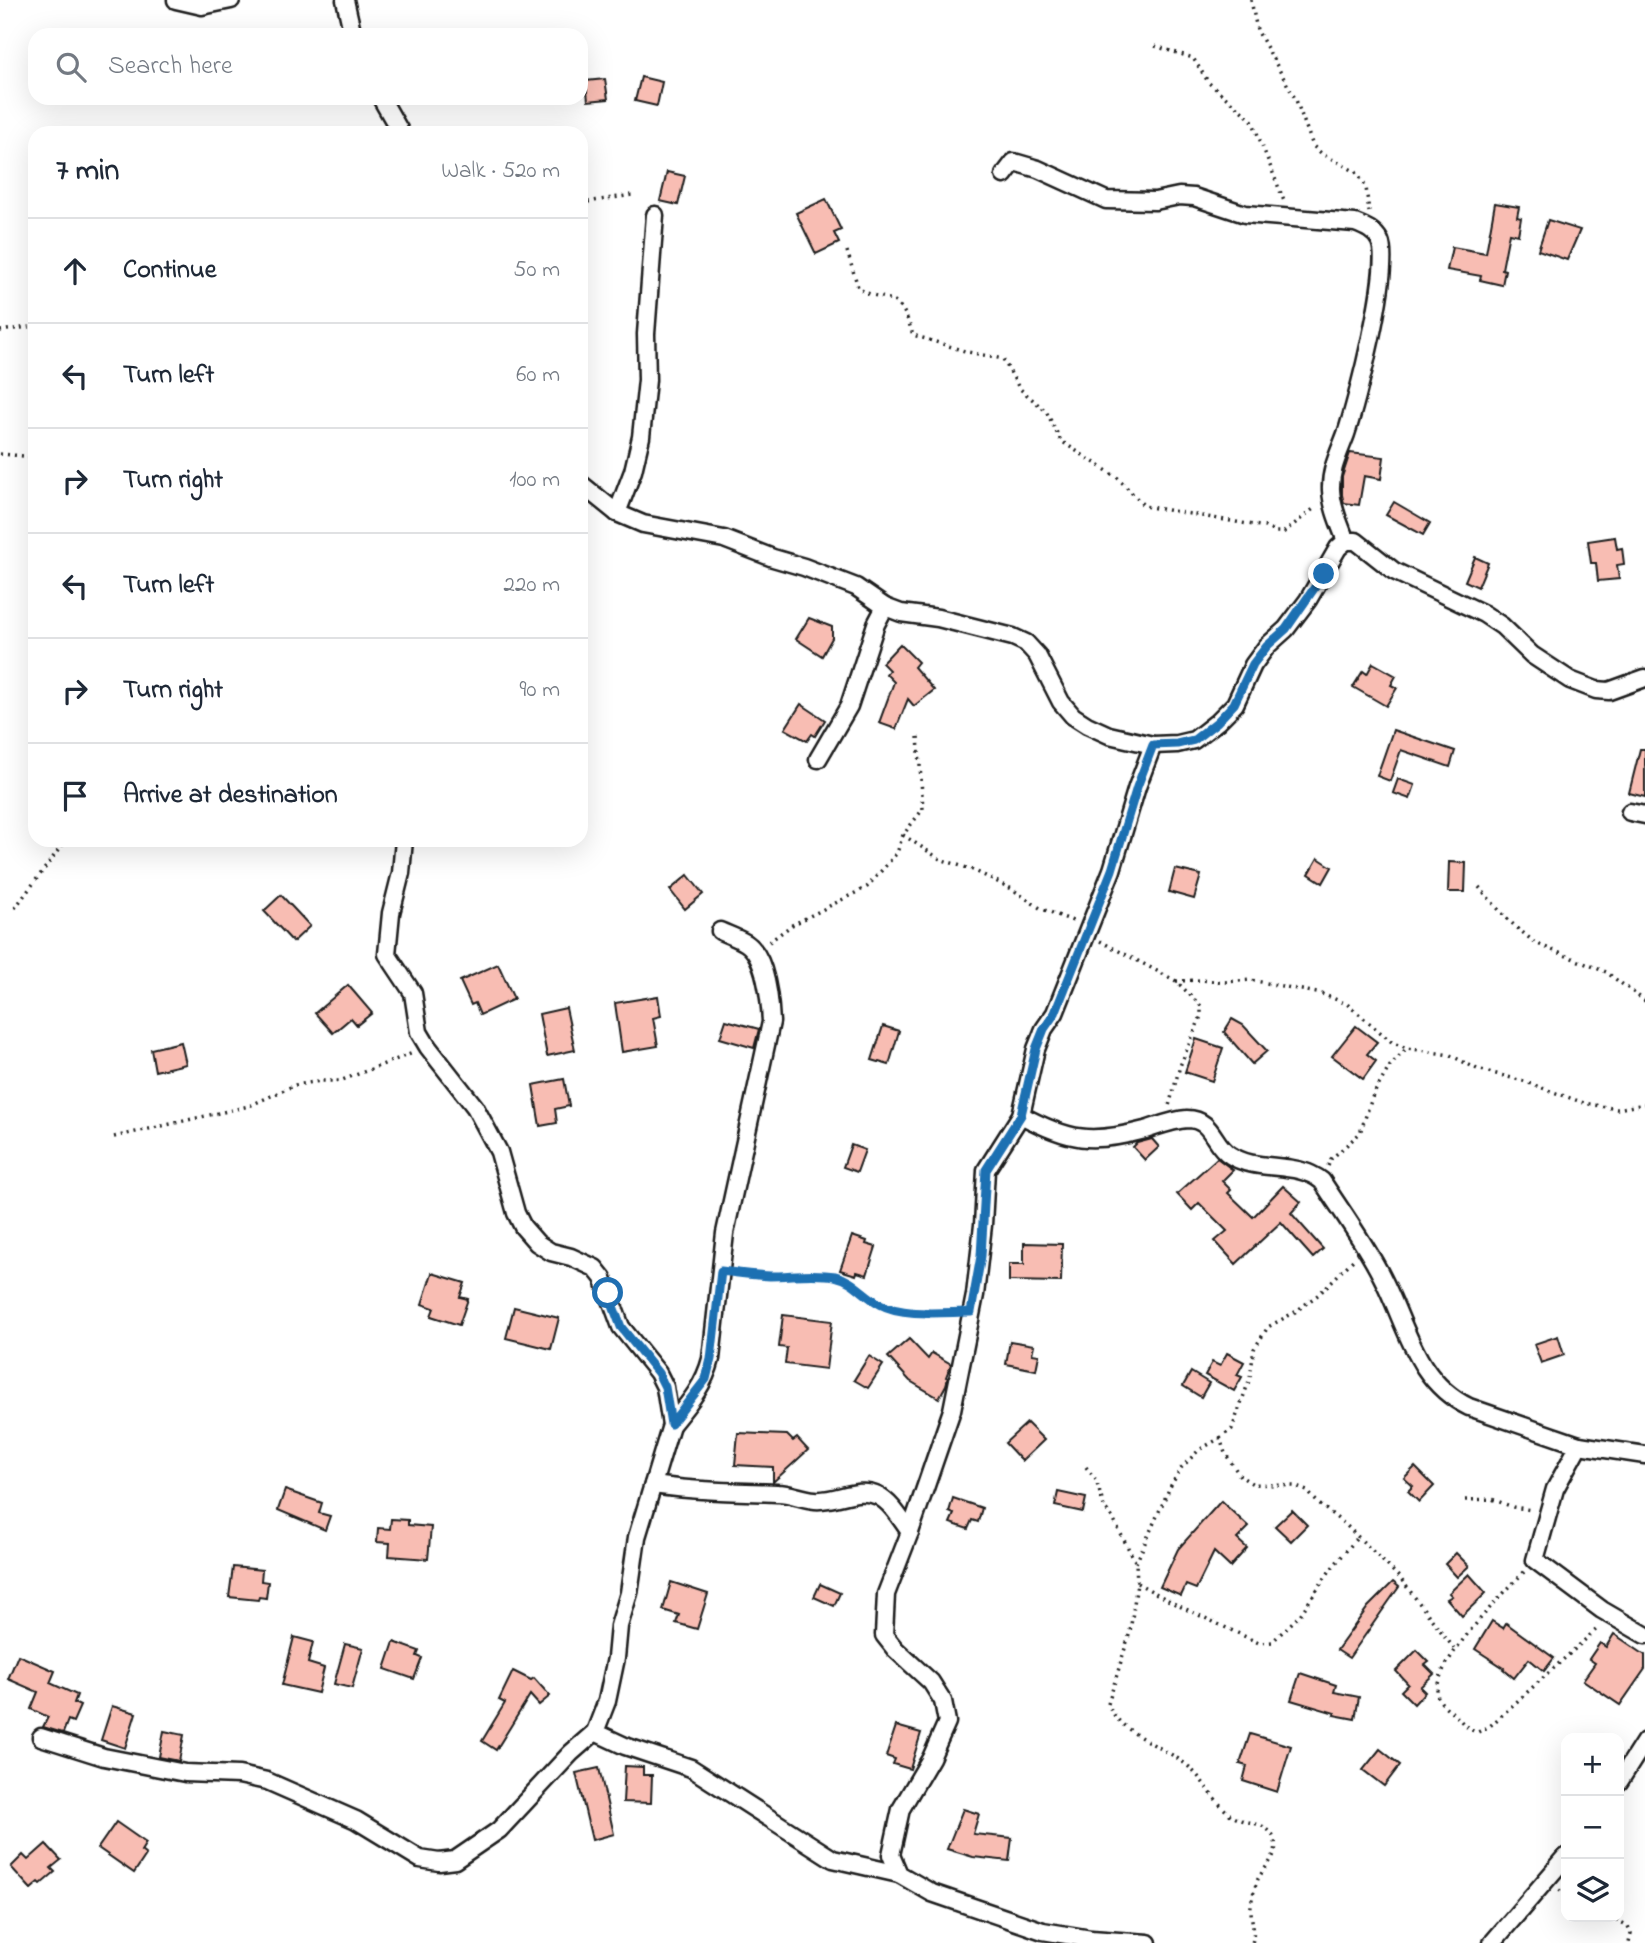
<!DOCTYPE html>
<html lang="en">
<head>
<meta charset="utf-8">
<style>
	body { margin:0; font-family:"Indie Flower",sans-serif; background:#f6f6f7; color:#1f2937 }
	.controls { position:absolute; right:21px; bottom:21px; display:grid; overflow:hidden; border-radius:14px; box-shadow:0 7px 28px #0002 }
	.controls button { width:63px; height:63px; display:grid; place-items:center; padding:0; border:0; border-bottom:2px solid #e0e1e3; background:#fff; color:#1f2937; font:35px sans-serif }
	.stop { position:absolute; width:21px; height:21px; margin:-16px; border:5px solid #1f6fb2; border-radius:50%; background:#fff }
	.stop.end { background:#1f6fb2; border-color:#fff; box-shadow:0 2px 7px #0008 }
	.list { margin:0; padding:0; list-style:none }
	h2 { display:flex; justify-content:space-between; align-items:center; height:91px; margin:0; padding:0 28px; font-size:30px }
	h2 small { font-size:23px; font-weight:400; color:#747a83 }
	.list li { display:grid; grid-template-columns:46px 1fr auto; gap:21px; align-items:center; box-sizing:border-box; height:105px; padding:0 28px; border-top:2px solid #e0e1e3 }
	.list b { display:block; font-size:26px; white-space:nowrap }
	.list em { font-size:23px; font-style:normal; color:#747a83 }
	.icon { flex:none; width:38px; height:38px; fill:none; stroke:currentColor; stroke-width:2; stroke-linecap:round; stroke-linejoin:round }
	.map { position:relative; flex:none; width:1645px; height:1943px; overflow:hidden }
	.search { position:absolute; background:#fff; box-shadow:0 7px 28px #0002; left:28px; top:28px; width:560px; height:77px; display:flex; align-items:center; gap:18px; box-sizing:border-box; padding:0 24px; border-radius:21px; color:#747a83; font-size:26px }
	.panel { position:absolute; background:#fff; box-shadow:0 7px 28px #0002; left:28px; top:126px; width:560px; height:721px; border-radius:21px }
	.map>svg:first-child { display:block }
	.building { fill:#f8bdb3; stroke:#1c1c1c; stroke-width:2 }
	.lines { fill:none; stroke-linecap:round; stroke-linejoin:round }
	.street-casing { stroke:#1c1c1c; stroke-width:21 }
	.path { stroke:#1c1c1c; stroke-width:3.5; stroke-dasharray:2 5; stroke-linecap:butt }
	.street { stroke:#fff; stroke-width:16 }
	.route { stroke:#1f6fb2; stroke-width:9 }
</style>
</head>
<body>
<div class="map">
<svg width="1645" height="1943" viewBox="0 0 1645 1943">
	<rect width="100%" height="100%" fill="#fff"/>
	<filter id="ink" filterUnits="userSpaceOnUse"><feTurbulence type="fractalNoise" baseFrequency=".0143" numOctaves="2"/><feDisplacementMap in="SourceGraphic" scale="14" xChannelSelector="R" yChannelSelector="G"/><feConvolveMatrix kernelMatrix="1 2 1 2 8 2 1 2 1" color-interpolation-filters="sRGB"/></filter>
	<g filter="url(#ink)">
		<g class="building">
			<polygon points="641,77 662,82 657,106 635,101"/>
			<polygon points="605,79 608,99 588,101 586,81"/>
			<polygon points="667,172 685,176 678,205 660,201"/>
			<polygon points="826,199 841,230 834,233 839,243 816,254 796,213"/>
			<polygon points="1495,203 1519,207 1517,217 1521,218 1518,235 1509,233 1502,269 1505,270 1502,285 1480,280 1481,276 1447,270 1452,247 1486,253"/>
			<polygon points="1548,220 1580,230 1567,260 1538,250"/>
			<polygon points="1350,453 1384,457 1381,479 1364,476 1359,505 1344,503 1342,495 1342,477"/>
			<polygon points="1394,502 1430,523 1423,535 1386,515"/>
			<polygon points="1615,537 1617,549 1622,548 1624,564 1617,565 1619,579 1598,581 1596,563 1591,563 1588,541"/>
			<polygon points="1475,557 1488,563 1478,587 1465,581"/>
			<polygon points="809,618 832,627 832,638 822,656 796,639"/>
			<polygon points="900,644 918,662 914,667 934,690 914,706 908,699 896,729 879,723 894,682 886,674 889,670 882,663"/>
			<polygon points="1373,663 1396,676 1391,685 1397,688 1386,706 1353,687 1363,671 1367,674"/>
			<polygon points="801,704 825,720 815,736 812,734 807,741 785,729"/>
			<polygon points="1393,730 1455,751 1450,767 1401,750 1390,781 1377,776"/>
			<polygon points="1640,749 1645,749 1645,797 1629,793"/>
			<polygon points="1398,779 1415,785 1410,799 1393,793"/>
			<polygon points="1318,858 1332,867 1323,883 1309,874"/>
			<polygon points="1449,862 1466,863 1465,892 1448,892"/>
			<polygon points="1175,869 1201,875 1194,899 1169,892"/>
			<polygon points="688,875 703,894 685,909 670,890"/>
			<polygon points="281,895 310,926 293,942 264,911"/>
			<polygon points="498,964 514,999 480,1015 475,1003 471,1005 460,981"/>
			<polygon points="348,985 372,1013 357,1025 351,1018 333,1033 315,1013"/>
			<polygon points="658,996 661,1016 653,1018 658,1046 622,1052 615,1003"/>
			<polygon points="566,1008 575,1050 547,1056 539,1014"/>
			<polygon points="1232,1019 1243,1025 1267,1051 1252,1064 1224,1032"/>
			<polygon points="726,1020 759,1029 754,1048 720,1038"/>
			<polygon points="883,1026 899,1031 889,1065 872,1060"/>
			<polygon points="1356,1026 1377,1042 1367,1054 1376,1061 1363,1079 1332,1056"/>
			<polygon points="1196,1039 1223,1048 1212,1081 1185,1072"/>
			<polygon points="181,1042 186,1064 155,1071 151,1049"/>
			<polygon points="564,1079 569,1106 555,1109 557,1123 540,1126 533,1085"/>
			<polygon points="1152,1139 1159,1147 1145,1160 1133,1147 1137,1143"/>
			<polygon points="851,1145 865,1150 857,1172 843,1167"/>
			<polygon points="1217,1158 1233,1170 1222,1181 1231,1190 1228,1193 1253,1217 1283,1186 1301,1202 1291,1213 1323,1249 1313,1258 1281,1222 1236,1264 1215,1241 1227,1231 1199,1203 1192,1210 1177,1194"/>
			<polygon points="852,1236 867,1241 866,1244 876,1247 867,1275 857,1272 856,1275 840,1270"/>
			<polygon points="1024,1243 1062,1244 1061,1282 1009,1281 1009,1264 1024,1264"/>
			<polygon points="432,1273 465,1283 460,1297 468,1299 459,1325 431,1316 434,1308 422,1304"/>
			<polygon points="514,1307 559,1318 551,1349 506,1338"/>
			<polygon points="783,1315 832,1321 826,1369 785,1364 787,1348 779,1347"/>
			<polygon points="1558,1336 1564,1355 1541,1363 1534,1344"/>
			<polygon points="909,1339 928,1359 932,1353 951,1364 946,1377 948,1378 946,1385 939,1398 910,1381 888,1357"/>
			<polygon points="1010,1341 1034,1345 1032,1354 1039,1355 1036,1370 1006,1364"/>
			<polygon points="1227,1353 1244,1362 1237,1375 1242,1377 1234,1391 1205,1375 1212,1362 1220,1366"/>
			<polygon points="869,1356 883,1365 868,1388 854,1380"/>
			<polygon points="1191,1372 1209,1383 1201,1397 1183,1386"/>
			<polygon points="1027,1423 1044,1440 1022,1461 1005,1443"/>
			<polygon points="738,1433 787,1435 793,1441 797,1438 808,1450 773,1482 773,1467 735,1465"/>
			<polygon points="1415,1467 1434,1486 1419,1502 1408,1491 1413,1486 1404,1478"/>
			<polygon points="285,1490 322,1503 319,1513 330,1516 325,1530 278,1510"/>
			<polygon points="1058,1492 1086,1498 1083,1512 1055,1506"/>
			<polygon points="953,1498 982,1508 978,1522 972,1520 968,1529 950,1523 954,1514 949,1512"/>
			<polygon points="1221,1501 1249,1527 1237,1539 1247,1548 1230,1567 1214,1552 1196,1589 1186,1585 1181,1596 1160,1587 1178,1549"/>
			<polygon points="1292,1510 1307,1525 1291,1541 1275,1526"/>
			<polygon points="391,1519 408,1520 408,1525 431,1527 428,1559 389,1556 390,1543 377,1542 378,1528 390,1529"/>
			<polygon points="1456,1553 1469,1566 1457,1577 1445,1564"/>
			<polygon points="233,1567 262,1570 261,1581 268,1582 266,1598 259,1597 258,1600 229,1597"/>
			<polygon points="1469,1574 1486,1593 1462,1616 1447,1599 1452,1596 1449,1593"/>
			<polygon points="671,1582 708,1594 697,1629 676,1623 679,1615 663,1610"/>
			<polygon points="1393,1582 1399,1587 1349,1658 1337,1650 1368,1607"/>
			<polygon points="820,1584 840,1593 834,1606 814,1597"/>
			<polygon points="1492,1621 1503,1628 1506,1623 1554,1658 1544,1671 1529,1659 1514,1678 1503,1669 1504,1668 1475,1649"/>
			<polygon points="1614,1634 1645,1655 1645,1669 1620,1705 1583,1680 1595,1663 1589,1659 1600,1643 1606,1647"/>
			<polygon points="294,1637 313,1642 308,1663 324,1668 318,1693 282,1685"/>
			<polygon points="394,1642 419,1651 417,1656 422,1658 414,1679 385,1669"/>
			<polygon points="345,1644 363,1648 352,1688 334,1684"/>
			<polygon points="1417,1650 1429,1662 1425,1665 1434,1674 1420,1687 1425,1692 1414,1704 1401,1691 1408,1684 1396,1671"/>
			<polygon points="18,1655 55,1671 50,1683 77,1695 74,1703 80,1706 73,1722 68,1720 63,1733 43,1727 48,1717 31,1709 38,1692 8,1679"/>
			<polygon points="513,1671 531,1680 534,1678 550,1696 539,1705 530,1695 496,1750 482,1741 505,1703 499,1700"/>
			<polygon points="1300,1673 1336,1685 1334,1692 1359,1697 1355,1719 1334,1715 1335,1713 1291,1700"/>
			<polygon points="112,1706 136,1713 125,1748 101,1740"/>
			<polygon points="896,1726 921,1733 910,1769 893,1764 895,1759 886,1756"/>
			<polygon points="164,1731 184,1735 179,1761 159,1757"/>
			<polygon points="1250,1734 1291,1746 1277,1792 1243,1781 1247,1766 1240,1764"/>
			<polygon points="1380,1749 1400,1765 1384,1786 1363,1770"/>
			<polygon points="625,1766 643,1767 643,1775 652,1775 651,1803 623,1802"/>
			<polygon points="599,1768 614,1834 592,1840 576,1773"/>
			<polygon points="963,1809 979,1814 973,1834 1012,1838 1009,1861 973,1857 947,1849"/>
			<polygon points="116,1822 146,1843 141,1851 146,1855 134,1873 98,1848"/>
			<polygon points="46,1844 61,1860 51,1868 55,1872 41,1884 39,1882 31,1889 11,1867 23,1855 28,1860"/>
		</g>
		<g class="lines">
			<g class="street-casing">
				<g id="street">
					<polyline points="176,0 202,6 231,0"/>
					<polyline points="345,0 353,35"/>
					<polyline points="381,98 401,133"/>
					<path d="M1004,175L1014,162L1038,169L1106,200L1155,201L1179,196L1194,197L1245,214L1355,223C1366,227 1375,231 1380,241C1392,267 1356,404 1346,434C1339,453 1330,470 1331,490C1332,508 1340,525 1346,541"/>
					<polyline points="581,484 617,513 643,524 724,539 773,558 804,567 856,587 885,607 901,613 938,618 1013,637 1026,643 1037,655 1061,702 1073,716 1087,725 1109,735 1153,745 1177,744 1194,740 1217,722 1235,704 1253,665 1267,646 1286,629 1308,600 1338,548 1346,541 1356,541 1394,571 1484,614 1502,626 1532,655 1570,680 1596,690 1609,691 1645,678"/>
					<polyline points="617,513 633,471 641,437 647,380 646,334 655,215"/>
					<polyline points="818,759 849,706 876,624 885,607"/>
					<polyline points="1630,812 1645,815"/>
					<path d="M1021,1115C1069,1141 1092,1144 1145,1130C1158,1126 1173,1120 1187,1119C1213,1119 1212,1144 1230,1155C1257,1173 1296,1160 1322,1181C1342,1212 1365,1243 1382,1277C1407,1325 1415,1381 1469,1407L1579,1445L1645,1455"/>
					<path d="M671,1425C689,1403 704,1386 711,1359L725,1233L771,1022C770,1001 766,956 746,943C738,938 729,935 720,931"/>
					<polyline points="1579,1445 1555,1489 1535,1560 1602,1610 1645,1635"/>
					<path d="M653,1485C694,1491 737,1492 778,1493C790,1493 802,1499 815,1500C837,1502 857,1486 878,1496C892,1503 901,1520 910,1532"/>
					<polyline points="595,1732 625,1746 691,1768 833,1859 899,1874"/>
					<polyline points="41,1737 104,1757 185,1773 239,1775 267,1781 356,1820 420,1859 439,1862 455,1860 499,1830 571,1753 595,1732 607,1701 616,1658 619,1626 629,1593 637,1537 671,1425 665,1387 658,1373 621,1327 603,1278 595,1268 571,1257 551,1252 537,1243 523,1227 516,1213 499,1152 475,1107 428,1047 419,1032 413,993 387,954 391,913 401,873 404,840"/>
					<polyline points="1619,1782 1645,1741"/>
					<polyline points="1148,1943 1091,1939 1043,1931 932,1893 899,1874 891,1855 901,1809 931,1758 947,1722 943,1701 931,1682 895,1649 884,1635 886,1594 910,1532 952,1410 975,1295 983,1225 986,1170 1021,1115 1036,1049 1044,1029 1055,1013 1112,870 1137,787 1153,745"/>
					<polyline points="1492,1943 1566,1857"/>
				</g>
			</g>
			<g class="path">
				<polyline points="1251,0 1257,30 1296,100 1313,146 1321,153 1356,172 1366,187 1369,212"/>
				<polyline points="1155,46 1193,58 1209,83 1252,120 1284,201"/>
				<polyline points="581,203 632,195"/>
				<path d="M847,251L858,287C871,299 884,294 896,303C906,310 909,324 913,335L968,352L1003,359L1019,388L1046,411L1061,441L1118,478L1144,506L1265,527L1275,532H1284L1316,507"/>
				<polyline points="0,331 35,326"/>
				<polyline points="0,454 35,457"/>
				<polyline points="903,835 940,859 973,870 1012,889 1040,908 1075,922"/>
				<polyline points="1479,887 1507,919 1535,943 1606,972 1645,1001"/>
				<polyline points="15,908 66,840"/>
				<polyline points="1100,941 1176,981 1201,1006 1201,1016 1180,1066 1169,1106"/>
				<polyline points="769,942 792,925 867,887 897,853 903,835 923,809 918,736"/>
				<polyline points="1176,981 1201,980 1225,982 1251,980 1322,994 1347,1004 1393,1043 1407,1048"/>
				<polyline points="114,1137 249,1106 295,1085 321,1081 340,1081 413,1053"/>
				<polyline points="1328,1166 1331,1159 1360,1133 1373,1095 1390,1066 1407,1048 1450,1055 1477,1069 1523,1081 1584,1103 1617,1109 1645,1104"/>
				<path d="M737,1273C748,1274 759,1275 770,1276C791,1276 813,1272 834,1276C854,1280 864,1295 880,1304C900,1316 931,1312 954,1312"/>
				<polyline points="1220,1438 1232,1429 1250,1378 1254,1349 1268,1327 1295,1312 1319,1294 1355,1258"/>
				<path d="M1086,1467L1096,1480L1104,1507L1112,1517L1136,1563L1137,1583L1130,1632L1108,1704C1120,1734 1161,1745 1184,1763C1203,1777 1212,1800 1231,1815C1246,1826 1268,1819 1275,1841C1279,1856 1264,1867 1258,1879C1255,1886 1252,1898 1251,1905C1250,1918 1256,1931 1252,1943"/>
				<polyline points="1465,1500 1492,1499 1513,1507 1532,1510"/>
				<polyline points="1136,1563 1170,1487 1181,1468 1199,1450 1220,1438 1225,1453 1240,1476 1253,1484 1294,1486 1307,1491 1319,1504 1347,1526 1400,1578 1456,1651"/>
				<path d="M1524,1572C1502,1595 1435,1661 1437,1693C1438,1702 1446,1707 1453,1713C1462,1721 1466,1730 1478,1732L1490,1726L1598,1628"/>
				<polyline points="1137,1583 1177,1605 1259,1643 1272,1642 1300,1615 1331,1569 1357,1538"/>
				<polyline points="1559,1890 1566,1895"/>
				<polyline points="1610,1917 1628,1927 1631,1934 1629,1943"/>
			</g>
			<use href="#street" class="street"/>
		</g>
	</g>
	<g class="lines" filter="url(#ink)">
		<path class="route" d="M608,1293L621,1327L658,1373L665,1387L671,1424L706,1379L711,1359L721,1271C737,1273 754,1275 770,1276C791,1276 813,1272 835,1276C854,1280 864,1296 880,1304C903,1317 945,1312 971,1312L981,1256L986,1170L1021,1115L1036,1049L1044,1029L1055,1013L1112,870L1137,787L1153,745L1177,744L1194,740L1217,722L1234,704L1253,664L1267,646L1286,629L1324,574"/>
	</g>
</svg>
<div class="controls">
<button>+</button>
<button>−</button>
<button><svg class="icon" aria-label="layers" viewBox="0 0 24 24"><path d="M12 4l9 5-9 5-9-5zM3 14l9 5 9-5"/></svg></button>
</div>
<div class="stop" style="left:608px;top:1293px"></div>
<div class="stop end" style="left:1324px;top:574px"></div>
<div class="search"><svg class="icon" aria-label="search" viewBox="0 0 24 24"><circle cx="10" cy="10" r="6"/><path d="M15 15l6 6"/></svg>Search here</div>
<section class="panel">
<h2>7 min<small>Walk · 520 m</small></h2>
<ul class="list">
<li><svg class="icon" aria-label="ahead" viewBox="0 0 24 24"><path d="M12 20V5M6 11l6-6 6 6"/></svg><div><b>Continue</b></div><em>50 m</em></li>
<li><svg class="icon" aria-label="left" viewBox="0 0 24 24"><path d="M17 20v-9H6M10 6l-5 5 5 5"/></svg><div><b>Turn left</b></div><em>60 m</em></li>
<li><svg class="icon" aria-label="right" viewBox="0 0 24 24"><path d="M7 20v-9h11M14 6l5 5-5 5"/></svg><div><b>Turn right</b></div><em>100 m</em></li>
<li><svg class="icon" aria-label="left" viewBox="0 0 24 24"><path d="M17 20v-9H6M10 6l-5 5 5 5"/></svg><div><b>Turn left</b></div><em>220 m</em></li>
<li><svg class="icon" aria-label="right" viewBox="0 0 24 24"><path d="M7 20v-9h11M14 6l5 5-5 5"/></svg><div><b>Turn right</b></div><em>90 m</em></li>
<li><svg class="icon" aria-label="arrive" viewBox="0 0 24 24"><path d="M6 21V4h12l-3 4 3 4H6"/></svg><div><b>Arrive at destination</b></div></li>
</ul>
</section>
</div>
</body>
</html>
